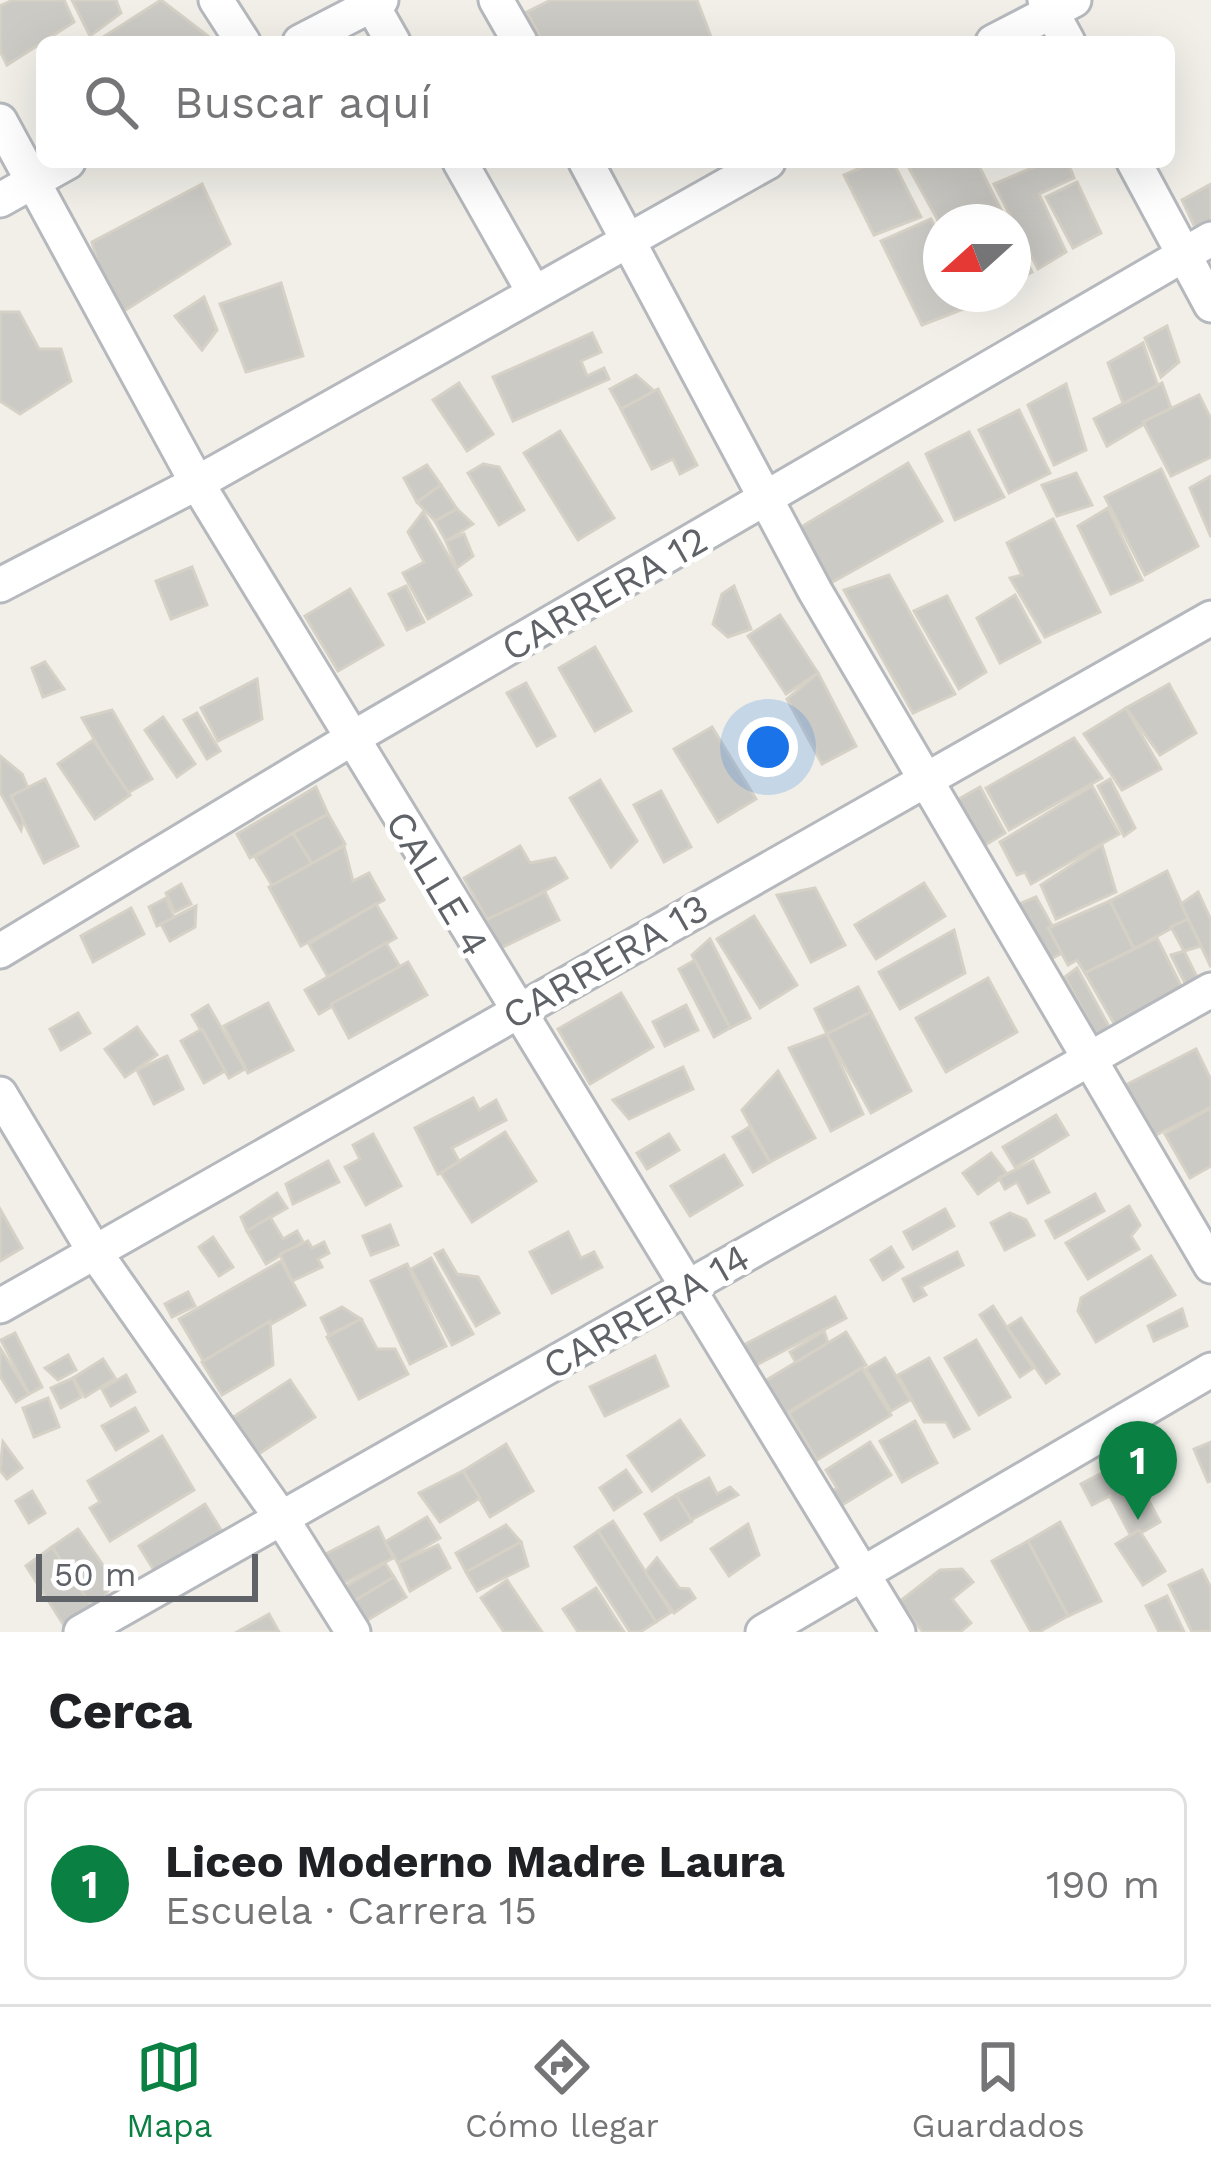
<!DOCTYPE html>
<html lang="es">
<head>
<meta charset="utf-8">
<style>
	body { margin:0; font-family:"Work Sans",sans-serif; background:#f2f2f2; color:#202124 }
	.compass { position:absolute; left:923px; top:204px; width:108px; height:108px; border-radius:50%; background:#fff; box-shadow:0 12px 48px #0002; rotate:249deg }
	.scale { position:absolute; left:36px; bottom:30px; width:222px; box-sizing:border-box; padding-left:12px; border:6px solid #5f6368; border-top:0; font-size:33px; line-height:42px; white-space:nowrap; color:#5f6368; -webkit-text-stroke:9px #fff; paint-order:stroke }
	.you { position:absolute; left:768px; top:747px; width:42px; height:42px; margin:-30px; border:9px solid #fff; border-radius:50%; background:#1a73e8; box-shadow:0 0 0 18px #1a73e833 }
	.badge { display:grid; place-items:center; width:78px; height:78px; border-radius:50%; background:#0b8043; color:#fff; font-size:39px; font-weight:700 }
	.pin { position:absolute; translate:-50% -99px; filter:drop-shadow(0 3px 6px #0008) }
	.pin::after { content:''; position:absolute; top:63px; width:42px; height:36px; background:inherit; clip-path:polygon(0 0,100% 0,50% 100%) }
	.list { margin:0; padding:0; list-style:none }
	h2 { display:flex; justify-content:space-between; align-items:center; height:156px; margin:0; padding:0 48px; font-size:51px }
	h2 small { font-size:39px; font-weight:400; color:#757577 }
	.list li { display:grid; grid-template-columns:78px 1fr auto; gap:36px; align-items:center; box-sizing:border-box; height:192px; margin:0 24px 24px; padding:0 24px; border:3px solid #e0e0e0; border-radius:18px }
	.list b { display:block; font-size:45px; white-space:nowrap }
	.list p { margin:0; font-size:39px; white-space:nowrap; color:#757577 }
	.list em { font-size:39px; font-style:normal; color:#757577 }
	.icon { flex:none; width:66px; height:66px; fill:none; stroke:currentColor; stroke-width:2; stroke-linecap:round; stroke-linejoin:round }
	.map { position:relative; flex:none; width:1211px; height:1632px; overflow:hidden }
	.search { position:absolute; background:#fff; box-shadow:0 12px 48px #0002; left:36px; right:36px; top:36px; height:132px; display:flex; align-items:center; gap:30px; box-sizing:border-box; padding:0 42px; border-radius:18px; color:#757577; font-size:45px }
	.sheet { height:372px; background:#fff }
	nav { display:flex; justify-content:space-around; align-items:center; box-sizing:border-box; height:168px; border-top:3px solid #e0e0e0; background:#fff; font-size:33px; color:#757577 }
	nav a { display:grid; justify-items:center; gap:6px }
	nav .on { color:#0b8043 }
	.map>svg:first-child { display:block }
	.building { fill:#cccac5; stroke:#d6d1c6; stroke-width:3 }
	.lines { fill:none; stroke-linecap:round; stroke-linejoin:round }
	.minor-casing { stroke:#b5b8bc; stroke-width:39 }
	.minor { stroke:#fff; stroke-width:33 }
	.labels { text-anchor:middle; stroke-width:10; stroke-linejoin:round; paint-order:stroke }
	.street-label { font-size:39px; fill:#5f6368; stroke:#fff }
</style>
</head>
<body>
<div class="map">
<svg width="1211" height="1632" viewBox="0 0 1211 1632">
	<rect width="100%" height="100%" fill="#f1efe8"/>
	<g class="building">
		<polygon points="13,0 64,0 74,22 7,65 0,51 0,6"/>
		<polygon points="72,0 116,0 121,13 90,36"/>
		<polygon points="161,0 212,39 97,42 97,41"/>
		<polygon points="551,0 697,0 713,42 543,42 527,12"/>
		<polygon points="874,162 893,162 921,217 874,235 844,175"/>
		<polygon points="925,162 977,162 1007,222 941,226 909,168"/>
		<polygon points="1046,162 1068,162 1074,178 1039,194 1066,252 1038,269 994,184"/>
		<polygon points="1077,182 1101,233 1073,248 1046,197"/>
		<polygon points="202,184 230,244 113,318 92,242"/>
		<polygon points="1211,184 1211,230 1199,236 1182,200"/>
		<polygon points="931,219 941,240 941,294 969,294 974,305 922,325 881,241"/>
		<polygon points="1013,234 1032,272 1013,282"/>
		<polygon points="281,283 303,356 246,372 220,304"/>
		<polygon points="204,297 217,330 202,350 175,316"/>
		<polygon points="0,312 19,312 39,349 61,349 71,381 20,414 0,401"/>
		<polygon points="1167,326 1179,362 1161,377 1145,338"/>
		<polygon points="592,333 601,352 581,361 587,376 604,368 609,379 513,421 493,377"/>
		<polygon points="1143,343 1160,392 1126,411 1108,363"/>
		<polygon points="636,375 654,391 621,409 610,389"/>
		<polygon points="459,383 493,434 467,451 433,400"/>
		<polygon points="1162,383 1171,408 1107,446 1094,419"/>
		<polygon points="1066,384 1086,450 1054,465 1028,405"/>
		<polygon points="658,389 697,465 680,474 673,459 652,469 621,409"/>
		<polygon points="1199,395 1211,419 1211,457 1171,476 1143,422"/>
		<polygon points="1019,410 1050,473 1009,493 979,430"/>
		<polygon points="560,431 614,518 578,540 524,453"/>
		<polygon points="969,432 1004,497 955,520 926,454"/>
		<polygon points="908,463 942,521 822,588 796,530"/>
		<polygon points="483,464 499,467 524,510 499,525 468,473"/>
		<polygon points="427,465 441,485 417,502 404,478"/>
		<polygon points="1161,469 1198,546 1145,575 1105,497"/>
		<polygon points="1076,473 1092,505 1057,516 1042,485"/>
		<polygon points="1211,476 1211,537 1190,488"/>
		<polygon points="441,485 457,509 435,521 417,502"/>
		<polygon points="1108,508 1142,580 1111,594 1078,526"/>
		<polygon points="457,509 473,524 446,541 435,521"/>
		<polygon points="423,512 471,595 428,619 403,573 424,562 408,532"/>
		<polygon points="1053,519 1100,612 1045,637 1010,578 1022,575 1007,543"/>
		<polygon points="464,534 473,556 457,568 446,541"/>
		<polygon points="192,567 207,605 171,619 156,581"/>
		<polygon points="889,575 955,694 913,713 844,590"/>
		<polygon points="406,586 424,622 407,630 389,594"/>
		<polygon points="734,586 751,629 728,637 713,624 722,594"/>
		<polygon points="350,589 383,645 338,671 305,616"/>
		<polygon points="1015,595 1040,642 1000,663 977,618"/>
		<polygon points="947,596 986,672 959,689 914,611"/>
		<polygon points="780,615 818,673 786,694 748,636"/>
		<polygon points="595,647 631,711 595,731 559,668"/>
		<polygon points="45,662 64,689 43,697 32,668"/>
		<polygon points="818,673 856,746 822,764 787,699"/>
		<polygon points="257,679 262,719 218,741 201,708"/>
		<polygon points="526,683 555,736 537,746 507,693"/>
		<polygon points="1169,684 1196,733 1160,755 1126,708"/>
		<polygon points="1126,708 1161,769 1122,790 1084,734"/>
		<polygon points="112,710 152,779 126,794 82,718"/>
		<polygon points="197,713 220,751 207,759 184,720"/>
		<polygon points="163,717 195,764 177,777 145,730"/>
		<polygon points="712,727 756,799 718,822 674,749"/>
		<polygon points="1074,738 1102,778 1009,830 986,788"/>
		<polygon points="93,740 130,795 95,819 58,764"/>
		<polygon points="0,756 22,774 30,793 21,830 0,792"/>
		<polygon points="45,779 78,846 44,863 11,796"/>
		<polygon points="1110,779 1135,828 1124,836 1098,786"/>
		<polygon points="600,780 637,841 611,867 570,798"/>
		<polygon points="1092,786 1119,834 1031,884 1025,872 1017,875 1000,842"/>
		<polygon points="316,787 328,814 250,858 237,834"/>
		<polygon points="980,787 1005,833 982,847 957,800"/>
		<polygon points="661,791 691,847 664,862 634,805"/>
		<polygon points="328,814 345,844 312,864 293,833"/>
		<polygon points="293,833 312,864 273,887 255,857"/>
		<polygon points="1102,845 1116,892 1056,919 1041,885"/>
		<polygon points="344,846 353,881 369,873 384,900 301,946 269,887"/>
		<polygon points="520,846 530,863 555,858 567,878 489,923 464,878"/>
		<polygon points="1167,871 1188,919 1134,949 1110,901"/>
		<polygon points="924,883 945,916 876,959 855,925"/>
		<polygon points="181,884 191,904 175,912 166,893"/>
		<polygon points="815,888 845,945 811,962 777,895"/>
		<polygon points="545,892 559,920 499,949 486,920"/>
		<polygon points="1198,892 1211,920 1211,967 1181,904"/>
		<polygon points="1036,897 1066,951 1049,960 1019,904"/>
		<polygon points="166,898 174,918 157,926 149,907"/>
		<polygon points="1110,901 1134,949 1085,973 1077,960 1068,965 1048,928"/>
		<polygon points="376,904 396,938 328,977 309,944"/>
		<polygon points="196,906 195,927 170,941 161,924"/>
		<polygon points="131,908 144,934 93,962 81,936"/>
		<polygon points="754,916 797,985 760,1008 717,939"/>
		<polygon points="1188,919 1201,946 1184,951 1171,927"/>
		<polygon points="954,930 965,973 900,1009 879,972"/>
		<polygon points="1157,938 1185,994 1118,1030 1085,973"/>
		<polygon points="710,939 750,1018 730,1028 692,955"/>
		<polygon points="386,943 400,967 319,1014 305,990"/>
		<polygon points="1184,951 1200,983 1188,989 1171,955"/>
		<polygon points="695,960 730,1028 714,1037 679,969"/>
		<polygon points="408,962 427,995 349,1038 331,1004"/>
		<polygon points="1077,968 1113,1034 1100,1042 1065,977"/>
		<polygon points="988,978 1017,1032 946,1072 916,1018"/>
		<polygon points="858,987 871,1012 827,1034 815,1009"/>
		<polygon points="621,993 653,1047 590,1084 558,1029"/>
		<polygon points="268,1003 293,1050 248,1073 224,1026"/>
		<polygon points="208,1005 245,1069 229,1078 192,1015"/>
		<polygon points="686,1005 698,1030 665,1046 653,1022"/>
		<polygon points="871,1012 911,1091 871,1113 827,1034"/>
		<polygon points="78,1013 90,1033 61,1050 50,1029"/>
		<polygon points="137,1027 157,1055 125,1077 105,1049"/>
		<polygon points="202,1029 225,1071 204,1083 181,1041"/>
		<polygon points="827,1034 863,1114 831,1131 789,1048"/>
		<polygon points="1196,1049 1211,1080 1211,1107 1148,1139 1122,1087"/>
		<polygon points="167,1056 183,1089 154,1104 137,1070"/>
		<polygon points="683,1067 693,1089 629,1119 613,1100"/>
		<polygon points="778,1071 815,1138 770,1162 742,1110"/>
		<polygon points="473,1098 479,1110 496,1100 506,1120 452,1148 460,1163 438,1174 415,1128"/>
		<polygon points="1211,1108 1211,1166 1190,1178 1165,1134"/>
		<polygon points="1056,1115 1068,1135 1015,1167 1003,1147"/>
		<polygon points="749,1127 770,1162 753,1172 733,1137"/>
		<polygon points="505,1132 536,1181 472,1222 441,1173"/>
		<polygon points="373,1134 401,1186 366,1205 345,1167 360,1159 353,1145"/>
		<polygon points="669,1134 679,1150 647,1169 637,1153"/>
		<polygon points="991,1153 1007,1174 978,1194 963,1173"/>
		<polygon points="724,1155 742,1185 690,1216 671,1186"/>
		<polygon points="328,1161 339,1182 293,1204 286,1184"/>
		<polygon points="1033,1161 1049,1192 1028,1203 1017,1182 1005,1189 999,1178"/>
		<polygon points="277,1193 287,1208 247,1231 241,1217"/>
		<polygon points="1095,1194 1104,1211 1055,1238 1046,1221"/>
		<polygon points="1129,1206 1140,1225 1131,1236 1139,1249 1088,1279 1066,1243"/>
		<polygon points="0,1209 22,1248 0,1261"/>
		<polygon points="945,1209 954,1226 913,1249 904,1232"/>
		<polygon points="1010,1213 1026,1220 1034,1235 1005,1250 991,1223"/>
		<polygon points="270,1217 283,1239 297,1231 303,1242 266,1264 247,1231"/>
		<polygon points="390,1225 398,1245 371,1255 363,1236"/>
		<polygon points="568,1232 581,1258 594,1252 602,1267 552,1293 530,1252"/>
		<polygon points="213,1237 233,1267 219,1276 199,1247"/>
		<polygon points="308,1241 312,1248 324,1242 329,1253 318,1259 322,1267 292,1281 280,1254"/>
		<polygon points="891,1247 903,1267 883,1280 871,1260"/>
		<polygon points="443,1250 457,1274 478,1277 499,1313 476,1326 435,1254"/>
		<polygon points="957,1252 963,1265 921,1287 926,1295 914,1301 903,1279"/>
		<polygon points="1151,1256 1175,1295 1096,1342 1078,1311 1081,1298"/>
		<polygon points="431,1258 473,1334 452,1345 411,1269"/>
		<polygon points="281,1261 305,1305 204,1362 179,1319"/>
		<polygon points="407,1264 446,1346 410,1364 371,1281"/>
		<polygon points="188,1292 195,1306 172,1317 165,1304"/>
		<polygon points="835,1297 846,1318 749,1369 738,1348"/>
		<polygon points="993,1306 1033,1368 1020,1377 980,1315"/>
		<polygon points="342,1307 361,1319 329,1335 321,1318"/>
		<polygon points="1182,1309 1187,1326 1154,1341 1148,1326"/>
		<polygon points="1021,1318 1059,1374 1046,1383 1007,1327"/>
		<polygon points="361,1319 377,1349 395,1349 408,1374 359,1399 327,1337"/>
		<polygon points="270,1321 273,1365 222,1395 202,1362"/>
		<polygon points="824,1331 828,1343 796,1363 790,1352"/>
		<polygon points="846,1332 866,1365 780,1417 760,1384"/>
		<polygon points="15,1333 42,1387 29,1394 1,1340"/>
		<polygon points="976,1340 1010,1397 979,1415 945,1358"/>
		<polygon points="0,1348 29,1394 16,1402 0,1376"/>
		<polygon points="68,1355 76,1370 58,1380 45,1368"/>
		<polygon points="655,1356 668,1386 605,1416 590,1387"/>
		<polygon points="885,1358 910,1400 891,1411 866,1369"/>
		<polygon points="929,1358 969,1429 954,1437 946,1422 924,1422 898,1375"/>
		<polygon points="103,1359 115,1378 85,1397 73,1378"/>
		<polygon points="862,1368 891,1415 817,1460 789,1413"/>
		<polygon points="126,1375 135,1392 111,1406 102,1389"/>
		<polygon points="73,1378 81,1397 61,1408 51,1388"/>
		<polygon points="290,1380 315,1417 254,1457 229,1420"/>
		<polygon points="48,1398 59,1427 34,1437 23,1408"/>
		<polygon points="135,1408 148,1431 116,1450 102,1426"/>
		<polygon points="680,1420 704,1455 652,1491 628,1456"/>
		<polygon points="915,1421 937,1463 902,1482 880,1441"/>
		<polygon points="162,1436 194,1490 110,1541 90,1508 100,1502 88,1481"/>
		<polygon points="3,1442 22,1468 7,1479 0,1470"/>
		<polygon points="870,1442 891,1475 834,1510 825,1495 837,1488 826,1470"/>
		<polygon points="1211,1442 1211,1481 1208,1482 1194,1449"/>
		<polygon points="506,1444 533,1491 490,1517 463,1471"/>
		<polygon points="1127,1460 1160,1522 1132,1538 1110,1496 1092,1505 1081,1484"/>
		<polygon points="626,1470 641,1492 614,1510 600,1488"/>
		<polygon points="463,1471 480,1498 440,1522 419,1493"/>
		<polygon points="709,1478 717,1494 730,1487 738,1495 689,1521 676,1495"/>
		<polygon points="32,1491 45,1513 29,1523 16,1501"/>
		<polygon points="676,1495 692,1521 661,1540 645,1514"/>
		<polygon points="205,1504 226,1538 160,1580 139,1546"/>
		<polygon points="427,1517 440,1538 398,1563 385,1542"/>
		<polygon points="613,1521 671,1612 656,1622 598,1531"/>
		<polygon points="1060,1522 1101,1601 1068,1616 1028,1541"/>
		<polygon points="748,1524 759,1555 729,1576 711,1549"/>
		<polygon points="506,1525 521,1542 466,1572 456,1553"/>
		<polygon points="378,1527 393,1558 336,1587 320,1557"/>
		<polygon points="78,1529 114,1581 95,1611 52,1547"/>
		<polygon points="1139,1530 1165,1571 1143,1585 1116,1544"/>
		<polygon points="598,1531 656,1622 640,1632 630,1632 575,1547"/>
		<polygon points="1028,1541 1068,1616 1039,1632 1031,1632 992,1561"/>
		<polygon points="521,1542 528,1566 477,1591 466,1572"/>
		<polygon points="438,1545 450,1568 410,1591 398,1563"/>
		<polygon points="52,1547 95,1611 67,1630 26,1566"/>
		<polygon points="657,1558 679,1588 689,1589 695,1598 674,1613 645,1572"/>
		<polygon points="385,1563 394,1577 344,1607 341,1589"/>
		<polygon points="962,1569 973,1582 952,1599 971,1623 960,1632 923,1632 899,1602 940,1570"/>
		<polygon points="1202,1570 1211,1588 1211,1631 1192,1632 1169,1585"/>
		<polygon points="394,1577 406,1597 356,1627 344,1607"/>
		<polygon points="507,1580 542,1632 504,1632 481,1598"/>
		<polygon points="596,1588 624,1632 578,1632 563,1609"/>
		<polygon points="1167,1596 1184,1632 1159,1632 1146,1606"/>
		<polygon points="269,1614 279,1632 237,1632"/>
	</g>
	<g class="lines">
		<g class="minor-casing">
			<g id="minor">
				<polyline points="216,0 243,42"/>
				<polyline points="496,0 520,42"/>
				<polyline points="1045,0 1068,42"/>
				<polyline points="372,5 393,42"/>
				<polyline points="300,42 381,0"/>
				<polyline points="993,42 1074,0"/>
				<polyline points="0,121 197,483 898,1632"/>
				<polyline points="460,162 533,291"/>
				<polyline points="586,162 815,591 1211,1266"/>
				<polyline points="1134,162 1211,305"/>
				<polyline points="0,200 68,162"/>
				<polyline points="0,585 197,483 768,162"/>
				<polyline points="0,951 351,739 1211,239"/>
				<polyline points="0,1094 94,1251 282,1519 353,1632"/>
				<polyline points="0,1306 1211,618"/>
				<polyline points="81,1632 1211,990"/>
				<polyline points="763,1632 1211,1370"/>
			</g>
		</g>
		<use href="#minor" class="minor"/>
	</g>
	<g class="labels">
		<g class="street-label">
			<text transform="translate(604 593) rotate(-30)" y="14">CARRERA 12</text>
			<text transform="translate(438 883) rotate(59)" y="14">CALLE 4</text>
			<text transform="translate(605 961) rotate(-30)" y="14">CARRERA 13</text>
			<text transform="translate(646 1311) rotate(-30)" y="14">CARRERA 14</text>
		</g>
	</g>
</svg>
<svg class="compass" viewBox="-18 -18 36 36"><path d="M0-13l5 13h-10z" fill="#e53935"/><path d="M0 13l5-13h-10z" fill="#757577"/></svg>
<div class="scale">50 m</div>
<div class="you"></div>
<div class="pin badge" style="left:1138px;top:1520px">1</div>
<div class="search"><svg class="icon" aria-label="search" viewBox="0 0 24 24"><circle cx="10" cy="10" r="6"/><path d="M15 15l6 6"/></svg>Buscar aquí</div>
</div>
<section class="sheet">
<h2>Cerca<small></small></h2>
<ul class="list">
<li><span class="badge">1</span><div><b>Liceo Moderno Madre Laura</b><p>Escuela · Carrera 15</p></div><em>190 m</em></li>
</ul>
</section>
<nav>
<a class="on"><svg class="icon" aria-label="map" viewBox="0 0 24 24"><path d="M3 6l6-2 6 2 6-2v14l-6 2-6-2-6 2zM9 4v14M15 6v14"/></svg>Mapa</a>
<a><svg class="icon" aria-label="directions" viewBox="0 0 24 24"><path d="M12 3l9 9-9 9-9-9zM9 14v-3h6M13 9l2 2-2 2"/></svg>Cómo llegar</a>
<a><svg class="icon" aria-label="saved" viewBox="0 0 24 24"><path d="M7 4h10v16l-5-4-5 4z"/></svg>Guardados</a>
</nav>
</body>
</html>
